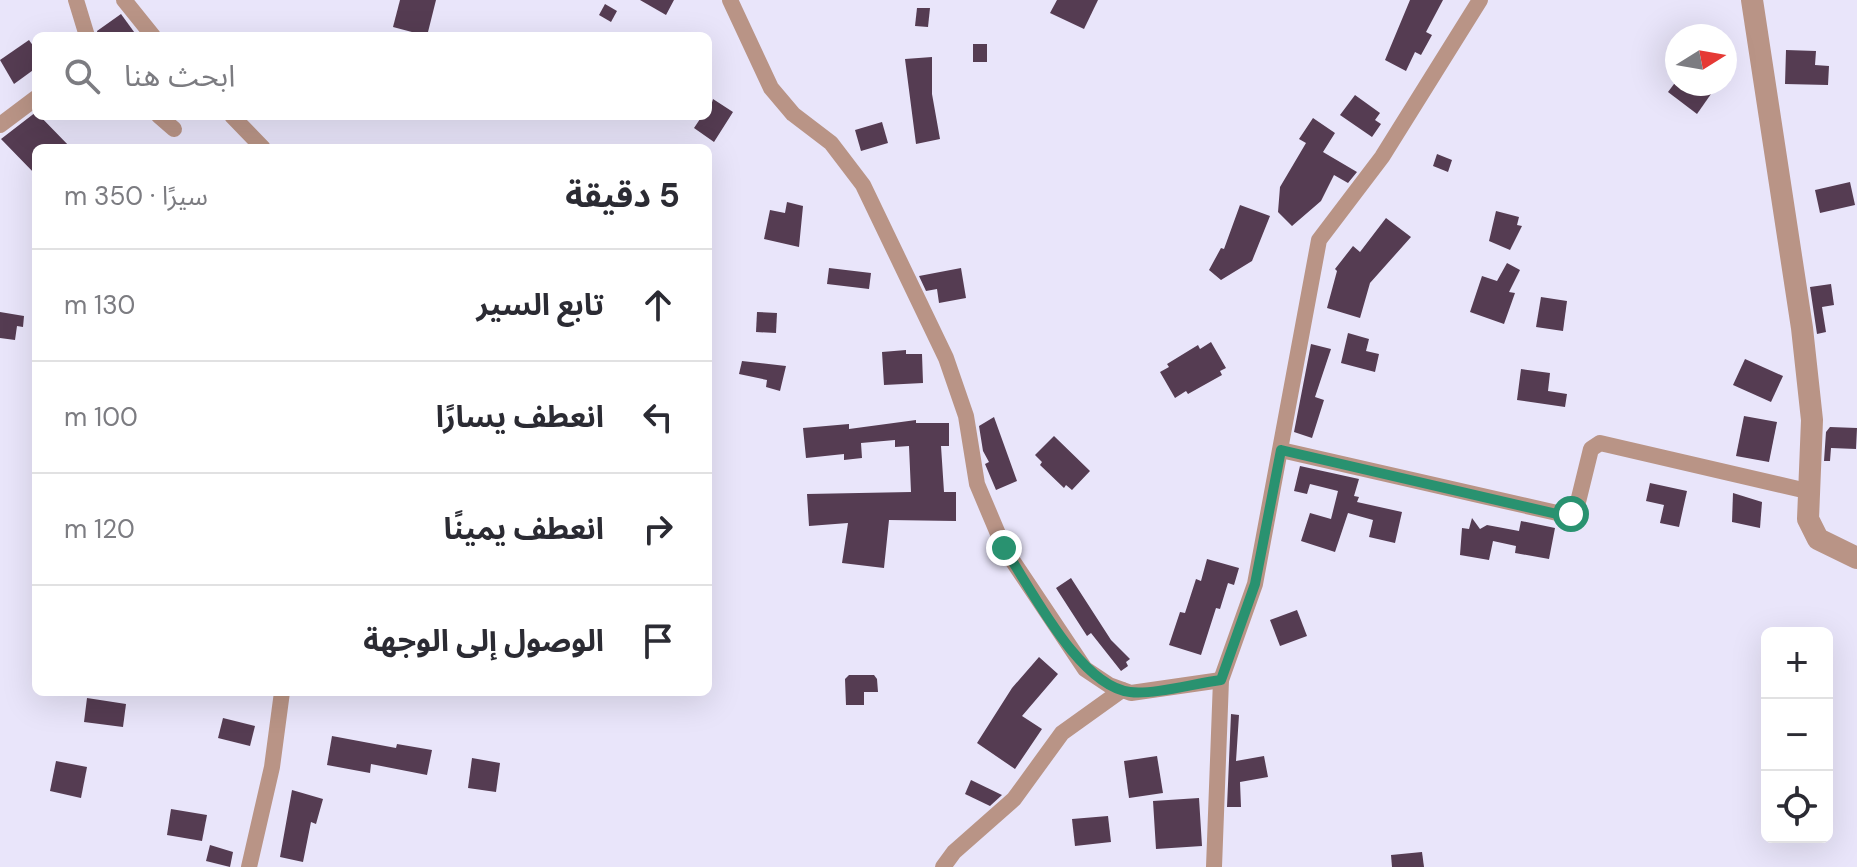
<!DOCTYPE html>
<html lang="ar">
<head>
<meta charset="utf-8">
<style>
	body { margin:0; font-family:"DM Sans","Noto Sans Arabic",sans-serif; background:#f7f7f7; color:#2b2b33; direction:rtl }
	.controls { position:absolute; right:24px; bottom:24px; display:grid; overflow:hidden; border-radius:12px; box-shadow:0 8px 32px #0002 }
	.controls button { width:72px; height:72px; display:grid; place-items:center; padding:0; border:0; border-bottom:2px solid #e1e1e2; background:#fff; color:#2b2b33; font:40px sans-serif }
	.compass { position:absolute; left:1665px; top:24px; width:72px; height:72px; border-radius:50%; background:#fff; box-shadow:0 8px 32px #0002; rotate:79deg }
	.stop { position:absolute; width:24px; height:24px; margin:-18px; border:6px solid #299270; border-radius:50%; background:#fff }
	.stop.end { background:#299270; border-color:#fff; box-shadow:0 2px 8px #0008 }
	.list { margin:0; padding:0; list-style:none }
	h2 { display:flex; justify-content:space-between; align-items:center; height:104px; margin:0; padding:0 32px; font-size:34px }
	h2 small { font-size:26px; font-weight:400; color:#7c7c81 }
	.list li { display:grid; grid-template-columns:52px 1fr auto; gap:24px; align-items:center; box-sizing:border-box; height:112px; padding:0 32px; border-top:2px solid #e1e1e2 }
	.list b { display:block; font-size:30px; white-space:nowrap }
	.list em { font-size:26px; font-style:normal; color:#7c7c81 }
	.icon { flex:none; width:44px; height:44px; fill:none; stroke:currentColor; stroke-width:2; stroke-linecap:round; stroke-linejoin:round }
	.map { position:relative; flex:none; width:1857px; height:867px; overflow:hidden; direction:ltr }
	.search { position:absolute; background:#fff; box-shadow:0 8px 32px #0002; left:32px; top:32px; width:680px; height:88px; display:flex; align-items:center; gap:20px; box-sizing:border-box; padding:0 28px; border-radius:12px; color:#7c7c81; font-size:30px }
	.panel { position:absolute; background:#fff; box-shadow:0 8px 32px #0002; left:32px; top:144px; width:680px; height:552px; border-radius:12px; direction:rtl }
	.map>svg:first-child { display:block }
	.building { fill:#553c52 }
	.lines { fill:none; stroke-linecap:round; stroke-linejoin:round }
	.minor { stroke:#b99486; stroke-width:16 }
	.tertiary { stroke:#b99486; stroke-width:22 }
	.route { stroke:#299270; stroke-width:10 }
</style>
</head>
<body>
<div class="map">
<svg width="1857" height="867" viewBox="0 0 1857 867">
	<rect width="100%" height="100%" fill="#e9e5fa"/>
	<g class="building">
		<polygon points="400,0 436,0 427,36 393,27"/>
		<polygon points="640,0 674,0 666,15"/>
		<polygon points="1057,0 1098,0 1084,29 1050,13"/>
		<polygon points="1410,0 1443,0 1426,32 1432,35 1421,55 1415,52 1406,71 1385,60"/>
		<polygon points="605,4 617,11 611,22 599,15"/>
		<polygon points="917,8 930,8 928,27 915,26"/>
		<polygon points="121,14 137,36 98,36 97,31"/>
		<polygon points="29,40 36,50 36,68 14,84 0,60"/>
		<rect x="973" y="44" width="14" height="18"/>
		<polygon points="1786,50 1816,51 1815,65 1829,66 1828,85 1785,84"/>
		<polygon points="932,57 932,94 940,139 916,144 905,59"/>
		<polygon points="1674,84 1718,84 1697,114 1668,92"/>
		<polygon points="1355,95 1380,113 1375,120 1381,124 1372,137 1340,115"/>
		<polygon points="713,99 733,112 714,142 694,128 702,116 708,116"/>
		<polygon points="36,112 71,148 36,148 36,175 1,139"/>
		<polygon points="1313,118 1335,133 1323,152 1357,172 1348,183 1334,175 1321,201 1292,226 1278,212 1280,187 1306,143 1299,139"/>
		<polygon points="882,122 888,143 861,151 855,130"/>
		<polygon points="1437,154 1452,160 1448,172 1433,166"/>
		<polygon points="1850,182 1855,205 1820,213 1815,190"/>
		<polygon points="787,202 803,206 799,247 764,239 770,210 785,213"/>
		<polygon points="1240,205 1270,216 1252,261 1221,280 1209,270 1221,248 1224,249"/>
		<polygon points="1496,211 1519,217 1517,225 1522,226 1510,250 1489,241"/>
		<polygon points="1386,218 1411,237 1370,283 1360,318 1327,308 1337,271 1335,269 1353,246 1360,252"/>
		<polygon points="1507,263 1520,270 1509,292 1515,293 1504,324 1470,312 1482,276 1497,281"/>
		<polygon points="829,268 871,273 869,289 827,284"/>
		<polygon points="961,268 966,298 939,303 937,289 926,291 919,276"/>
		<polygon points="1831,284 1834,305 1822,307 1826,332 1817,334 1810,287"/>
		<polygon points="1541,297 1567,301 1563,331 1536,327"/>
		<polygon points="0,312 24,316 23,327 17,326 15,340 0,338"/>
		<polygon points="757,312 777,313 776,333 756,332"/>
		<polygon points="1348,333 1369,339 1366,351 1379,354 1375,372 1341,363"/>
		<polygon points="1211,342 1226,368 1220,371 1222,375 1188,394 1186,391 1175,398 1160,372 1169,367 1167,364 1198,345 1200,349"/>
		<polygon points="1311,344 1331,349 1315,397 1324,400 1312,438 1294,432"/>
		<polygon points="906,350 906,354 922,354 923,383 884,385 882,352"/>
		<polygon points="1745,359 1783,376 1771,402 1733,385"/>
		<polygon points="742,361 786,366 780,391 766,387 767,380 739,374"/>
		<polygon points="1521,369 1550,373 1548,391 1567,394 1565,407 1517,400"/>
		<polygon points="1744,416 1777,422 1769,462 1736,456"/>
		<polygon points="994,417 1017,481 996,490 985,464 989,462 983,451 979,426"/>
		<polygon points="916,420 916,423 949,423 949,446 941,446 944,492 956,492 956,521 889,520 884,568 842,563 848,523 809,526 807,494 911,492 909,446 895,447 895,440 861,443 862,458 844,460 844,454 806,458 803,428 849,424 849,429"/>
		<polygon points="1830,427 1857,428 1856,449 1831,448 1830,461 1824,461 1826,432"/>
		<polygon points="1054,436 1090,471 1072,490 1066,485 1064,488 1040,465 1042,462 1035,455"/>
		<polygon points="1300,466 1359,479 1354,496 1359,497 1357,502 1402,512 1395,543 1369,537 1373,520 1348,513 1335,552 1301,541 1310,513 1331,519 1338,491 1310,484 1307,494 1294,491"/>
		<polygon points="1650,483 1687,491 1679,527 1660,523 1664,505 1646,501"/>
		<polygon points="1733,493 1762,502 1760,528 1732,522"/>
		<polygon points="1472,518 1480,529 1487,525 1519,531 1521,521 1555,528 1549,559 1515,553 1516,546 1493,541 1489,560 1460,555 1462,528 1469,529"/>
		<polygon points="1207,559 1239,568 1234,585 1228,583 1220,609 1216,608 1201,655 1169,645 1180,612 1185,613 1196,579 1201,581"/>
		<polygon points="1071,578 1111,640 1130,659 1126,662 1128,666 1121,671 1091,633 1087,636 1056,588"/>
		<polygon points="1297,610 1307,636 1280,646 1270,620"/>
		<polygon points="1039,657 1058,674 1022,716 1042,729 1015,769 977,743 1012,688"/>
		<polygon points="849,675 874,675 877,679 878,692 864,692 864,705 846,705 845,679"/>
		<polygon points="87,698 126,704 123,727 84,722"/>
		<polygon points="1231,714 1239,715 1236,761 1264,756 1268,777 1240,782 1241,807 1227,807"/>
		<polygon points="223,718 255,726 250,746 218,738"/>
		<polygon points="332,736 396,748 397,744 432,750 427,775 371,764 370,773 327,765"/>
		<polygon points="1157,756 1163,793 1129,798 1124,761"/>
		<polygon points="472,758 500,763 496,792 468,788"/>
		<polygon points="56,761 87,767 81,798 50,791"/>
		<polygon points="971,780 1002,795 990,806 965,794"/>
		<polygon points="292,790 323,799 316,824 311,822 303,862 280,857"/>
		<polygon points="1199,798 1202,846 1156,849 1153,801"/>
		<polygon points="171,809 207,815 202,841 167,835"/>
		<polygon points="1108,816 1111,842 1075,846 1072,819"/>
		<polygon points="210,845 233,852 230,867 206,861"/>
		<polygon points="1422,852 1424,867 1392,867 1391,855"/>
	</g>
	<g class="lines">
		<g class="minor">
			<polyline points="76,0 87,36"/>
			<polyline points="124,0 153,36"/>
			<polyline points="730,0 771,88 793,114 831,143 863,185 946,358 966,416 977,484 1004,548 1085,669 1109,685 1131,693 1221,680"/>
			<polyline points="159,116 174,129"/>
			<polyline points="232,116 263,148"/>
			<polyline points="0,125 36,98"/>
			<polyline points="1281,450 1566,515 1577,506 1591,449 1600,443 1807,491"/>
			<polyline points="249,867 272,767 282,692"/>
			<polyline points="943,867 954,852 1014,799 1062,733 1122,690"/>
			<polyline points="1214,867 1221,680 1255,584 1319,240 1382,157 1480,0"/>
		</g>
		<polyline class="tertiary" points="1752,0 1802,328 1812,420 1808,519 1818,539 1857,558"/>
	</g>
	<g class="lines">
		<path class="route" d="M1004,548C1031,588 1079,686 1130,692C1154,695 1196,683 1221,680L1255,584L1281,450L1561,515L1571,514"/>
	</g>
</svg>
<div class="controls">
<button>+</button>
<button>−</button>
<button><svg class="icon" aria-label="locate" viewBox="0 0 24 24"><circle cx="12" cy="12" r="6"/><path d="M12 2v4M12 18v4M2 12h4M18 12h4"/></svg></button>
</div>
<svg class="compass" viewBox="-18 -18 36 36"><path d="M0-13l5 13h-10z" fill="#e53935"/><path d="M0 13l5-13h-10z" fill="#7c7c81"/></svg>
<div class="stop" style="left:1571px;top:514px"></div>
<div class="stop end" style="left:1004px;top:548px"></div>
<div class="search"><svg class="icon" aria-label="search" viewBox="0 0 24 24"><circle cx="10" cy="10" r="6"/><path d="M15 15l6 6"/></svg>ابحث هنا</div>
<section class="panel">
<h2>5 دقيقة<small>سيرًا · 350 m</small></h2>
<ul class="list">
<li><svg class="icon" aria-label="ahead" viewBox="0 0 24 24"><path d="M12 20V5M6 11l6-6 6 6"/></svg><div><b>تابع السير</b></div><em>130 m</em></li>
<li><svg class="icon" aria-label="left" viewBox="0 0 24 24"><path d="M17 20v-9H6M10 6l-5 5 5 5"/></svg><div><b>انعطف يسارًا</b></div><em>100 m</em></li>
<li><svg class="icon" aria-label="right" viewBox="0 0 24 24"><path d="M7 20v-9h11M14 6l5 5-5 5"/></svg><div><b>انعطف يمينًا</b></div><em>120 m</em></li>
<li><svg class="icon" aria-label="arrive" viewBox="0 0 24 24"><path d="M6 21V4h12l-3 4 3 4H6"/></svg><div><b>الوصول إلى الوجهة</b></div></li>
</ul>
</section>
</div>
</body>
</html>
